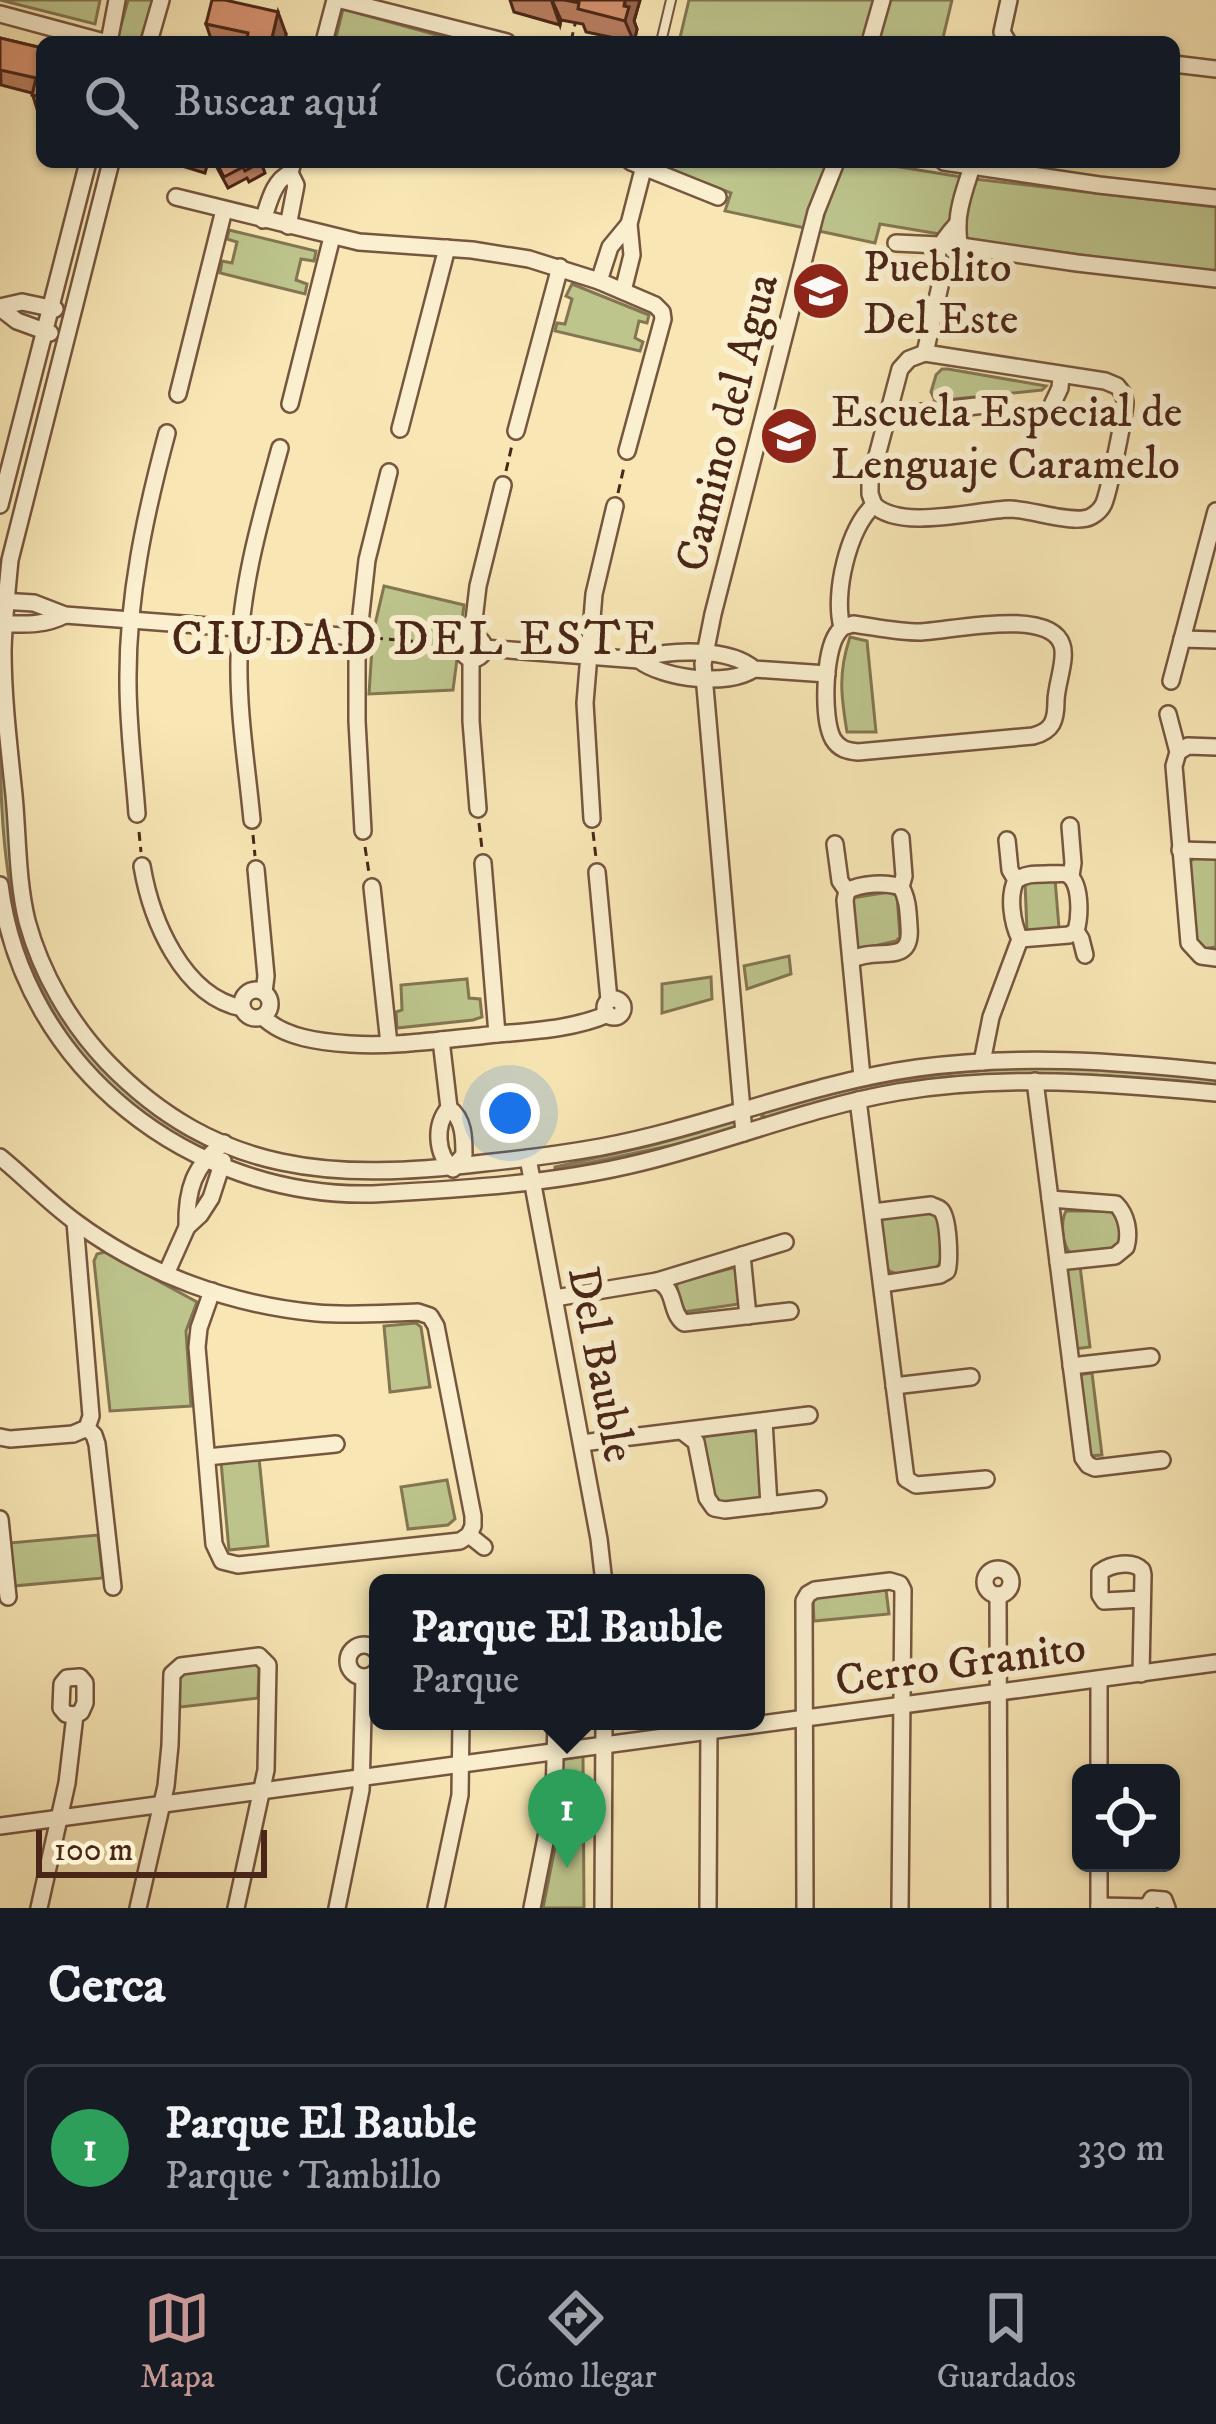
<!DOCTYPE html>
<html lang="es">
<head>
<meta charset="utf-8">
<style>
	body { margin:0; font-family:"IM FELL DW Pica",serif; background:#242831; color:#f1f3f6 }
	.controls { position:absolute; right:36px; bottom:36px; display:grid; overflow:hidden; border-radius:18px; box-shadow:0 3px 9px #0004 }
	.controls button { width:108px; height:108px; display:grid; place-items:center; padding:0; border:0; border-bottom:3px solid #363941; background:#171b24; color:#f1f3f6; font:60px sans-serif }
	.scale { position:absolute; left:36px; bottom:30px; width:231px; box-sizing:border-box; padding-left:12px; border:6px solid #4a2618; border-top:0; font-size:33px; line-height:42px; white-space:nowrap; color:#4a2618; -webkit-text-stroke:9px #faefcf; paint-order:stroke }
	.you { position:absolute; left:510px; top:1113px; width:42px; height:42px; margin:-30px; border:9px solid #fff; border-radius:50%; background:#1a73e8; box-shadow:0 0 0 18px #1a73e833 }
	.badge { display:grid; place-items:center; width:78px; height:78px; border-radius:50%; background:#c59692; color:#fff; font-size:39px; font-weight:700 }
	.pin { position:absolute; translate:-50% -99px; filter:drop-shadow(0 3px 6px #0008) }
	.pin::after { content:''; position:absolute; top:63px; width:42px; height:36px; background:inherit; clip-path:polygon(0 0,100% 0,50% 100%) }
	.popup { position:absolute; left:369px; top:1574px; width:396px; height:156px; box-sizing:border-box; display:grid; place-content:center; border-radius:18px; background:#171b24; filter:drop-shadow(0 3px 9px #0005); font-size:39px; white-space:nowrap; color:#9ea1a6 }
	.popup b { font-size:45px; color:#f1f3f6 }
	.popup::after { content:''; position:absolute; left:50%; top:100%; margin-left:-24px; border:24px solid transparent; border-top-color:#171b24 }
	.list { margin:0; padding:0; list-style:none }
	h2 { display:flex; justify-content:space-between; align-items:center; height:156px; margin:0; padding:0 48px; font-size:51px }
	h2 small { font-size:39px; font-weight:400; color:#9ea1a6 }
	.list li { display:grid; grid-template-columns:78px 1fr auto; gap:36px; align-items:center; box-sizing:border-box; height:168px; margin:0 24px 24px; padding:0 24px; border:3px solid #363941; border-radius:18px }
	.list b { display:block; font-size:45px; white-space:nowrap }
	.list p { margin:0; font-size:39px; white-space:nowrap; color:#9ea1a6 }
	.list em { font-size:39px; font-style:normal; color:#9ea1a6 }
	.icon { flex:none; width:66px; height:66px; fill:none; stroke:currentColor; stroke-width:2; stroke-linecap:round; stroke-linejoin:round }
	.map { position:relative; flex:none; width:1216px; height:1908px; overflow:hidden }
	.search { position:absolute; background:#171b24; box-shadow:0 3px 9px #0004; left:36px; right:36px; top:36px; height:132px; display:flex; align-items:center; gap:30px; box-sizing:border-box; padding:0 42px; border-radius:18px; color:#9ea1a6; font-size:45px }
	.sheet { height:348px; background:#171b24 }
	nav { display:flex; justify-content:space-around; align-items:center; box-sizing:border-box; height:168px; border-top:3px solid #363941; background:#171b24; font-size:33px; color:#9ea1a6 }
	nav a { display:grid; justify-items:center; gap:6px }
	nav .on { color:#c59692 }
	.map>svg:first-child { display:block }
	.green { fill:#bdc58d; stroke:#847652; stroke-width:3 }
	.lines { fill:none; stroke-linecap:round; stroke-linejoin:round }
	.lane-casing { stroke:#76563f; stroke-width:12 }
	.street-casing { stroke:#76563f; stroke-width:20 }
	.path { stroke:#4a2618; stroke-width:3; stroke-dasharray:9 6; stroke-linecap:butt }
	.lane { stroke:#faefcf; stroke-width:8 }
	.street { stroke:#faefcf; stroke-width:15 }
	.wall { fill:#b87e60; stroke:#4a2618; stroke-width:3 }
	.shaded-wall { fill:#96664e; stroke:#4a2618; stroke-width:3 }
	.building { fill:#d69270; stroke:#4a2618; stroke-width:3 }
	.labels { text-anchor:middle; stroke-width:12; stroke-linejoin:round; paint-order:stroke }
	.poi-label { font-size:45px; fill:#4a2618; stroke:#faefcf; text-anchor:start }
	.street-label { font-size:45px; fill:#4a2618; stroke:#faefcf }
	.neighbourhood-label { font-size:48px; letter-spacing:3px; fill:#4a2618; stroke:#faefcf }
</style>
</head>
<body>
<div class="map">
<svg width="1216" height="1908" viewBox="0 0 1216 1908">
	<rect width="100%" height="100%" fill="#f8e7b5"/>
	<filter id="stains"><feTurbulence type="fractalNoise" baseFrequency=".00167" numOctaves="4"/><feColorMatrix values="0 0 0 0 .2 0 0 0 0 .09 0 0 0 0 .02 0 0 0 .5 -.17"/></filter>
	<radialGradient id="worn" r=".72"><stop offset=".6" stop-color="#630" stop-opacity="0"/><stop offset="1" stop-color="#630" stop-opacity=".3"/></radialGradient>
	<g class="green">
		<polygon points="0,0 100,0 95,24"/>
		<polygon points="128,0 153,0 140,42 117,40"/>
		<polygon points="689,0 952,0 942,42 679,42"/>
		<polygon points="343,9 462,42 335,42"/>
		<polygon points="649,162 869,162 974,179 1216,207 1216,274 981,241 880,224 875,243 725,211 731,193"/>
		<polygon points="229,230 316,251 314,261 301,259 296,280 307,284 305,294 220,273 222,261 232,263 237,242 227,239"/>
		<polygon points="572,284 649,315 647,323 639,321 635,338 643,342 640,351 555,331 557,323 565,324 572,299 566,296"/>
		<polygon points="942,369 948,369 1046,386 1042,390 935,401 931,392 936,375"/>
		<polygon points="384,586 464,605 453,690 369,694 373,633"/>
		<path d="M850,637L867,641L876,732H847C841,696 838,673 850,637Z"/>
		<path d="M0,698L15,897L65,1017L187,1131L205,1143L203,1150C171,1138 137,1110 112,1087C0,978 0,845 0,698Z"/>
		<polygon points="1194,858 1216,859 1216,947 1201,949 1192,942 1190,862"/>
		<polygon points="1028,879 1055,879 1059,928 1027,931 1025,883"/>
		<polygon points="889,892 897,896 900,937 896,941 857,950 852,898"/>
		<polygon points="789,956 791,974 747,989 744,966"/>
		<polygon points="711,977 712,999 662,1013 662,984"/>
		<polygon points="467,979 469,998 480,999 482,1017 473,1020 397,1028 396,1012 402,1010 401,985"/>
		<path d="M1049,1067L1112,1069L1216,1079V1085C1065,1066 912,1069 767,1118L762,1116L765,1111C863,1083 947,1069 1049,1067Z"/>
		<polygon points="728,1120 735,1122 736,1127 702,1139 555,1170 555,1167 649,1146 700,1132"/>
		<path d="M1066,1211H1110L1121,1219L1123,1240L1119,1249L1071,1254C1062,1245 1060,1222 1066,1211Z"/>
		<path d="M928,1213L936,1216C943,1231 948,1256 936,1268L897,1274L889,1271L885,1264L880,1225L882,1220L889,1216Z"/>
		<polygon points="105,1252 197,1302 186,1331 191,1406 110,1411 94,1261 97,1254"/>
		<polygon points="1080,1266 1090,1347 1074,1349 1065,1267"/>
		<polygon points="736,1267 739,1304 683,1312 676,1283"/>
		<polygon points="416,1323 421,1327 430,1387 390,1392 384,1326"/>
		<polygon points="1092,1373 1102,1455 1089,1456 1077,1375"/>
		<polygon points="752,1429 759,1435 763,1494 759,1500 722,1504 713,1500 701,1442 706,1435"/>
		<polygon points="259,1458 268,1546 229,1550 221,1462"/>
		<polygon points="447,1480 455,1519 448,1525 408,1529 401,1487"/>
		<polygon points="98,1535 103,1578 13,1586 9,1543"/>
		<polygon points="886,1590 889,1614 814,1621 813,1598"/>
		<polygon points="253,1664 259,1666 258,1698 181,1707 177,1700 178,1673"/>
		<polygon points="583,1756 584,1908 543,1908 559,1827 561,1760"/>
	</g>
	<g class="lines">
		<g class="lane-casing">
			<polyline id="lane" points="661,42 671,0"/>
		</g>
		<g class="street-casing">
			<g id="street">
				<polyline points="341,0 507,42"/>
				<polyline points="0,14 104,42"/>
				<polyline points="109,42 117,0"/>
				<polyline points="149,42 161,0"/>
				<polyline points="324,42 335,0"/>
				<polyline points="870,42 882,0"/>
				<polyline points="1008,42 1002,32 1009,0"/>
				<polyline points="1174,64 1216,69"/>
				<path d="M111,162L10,560C7,590 4,620 3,650C3,698 9,747 14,795C18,837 17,880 27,921C41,973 70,1023 107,1062C217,1176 336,1181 484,1163C523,1159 562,1154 601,1147C708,1127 809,1083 917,1068C1018,1054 1116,1061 1216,1072"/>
				<polyline points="631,162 718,197"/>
				<polyline points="944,162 1099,185 1216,198"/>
				<polyline points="176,197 359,242 472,250 529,259 599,281 655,305 662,312 663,319 627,451"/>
				<path d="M263,220C269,203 273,181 290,173"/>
				<polyline points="288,226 296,185 290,173 293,162"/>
				<polyline points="896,243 961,246 1077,263 1216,279"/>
				<path d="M942,277C967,257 957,250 958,224C958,205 967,184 972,166"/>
				<polyline points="599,281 610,247 629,224"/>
				<polyline points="623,291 632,255 629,224 645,162"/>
				<polyline points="0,307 22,302 55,309"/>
				<polyline points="0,308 17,321 50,333"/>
				<path d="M925,353L942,277C930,254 942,241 958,223"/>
				<polyline points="178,394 224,210"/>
				<polyline points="290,404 332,237"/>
				<polyline points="1052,405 1060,388 1061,376"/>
				<polyline points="887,416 994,404"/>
				<polyline points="400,429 447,248"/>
				<polyline points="516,431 560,267"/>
				<polyline points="0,505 88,162"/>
				<path d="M874,505C901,531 974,510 1010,509C1031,509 1076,526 1092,516C1097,513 1102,508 1104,503C1109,491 1125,414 1125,402C1124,394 1122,392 1117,386L1105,381L925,353"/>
				<polyline points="874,505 870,494 870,482 900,369 909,359 925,353"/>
				<polyline points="1,601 34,603 65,615 355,637"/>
				<path d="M0,624C23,624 44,626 65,615"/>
				<path d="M853,624C875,627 897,632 919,632C950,631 1050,607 1062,645C1067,659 1056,685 1056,701C1056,720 1053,731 1033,736L858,752C847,751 839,749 833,739C822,719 824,653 837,634C843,625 844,627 853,624Z"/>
				<path d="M842,627C833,594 848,529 874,505"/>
				<circle cx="473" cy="648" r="11"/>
				<polyline points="472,637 478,586 503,485"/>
				<polyline points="1182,639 1216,640"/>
				<path d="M484,648L639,660C667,648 731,648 754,669L827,674"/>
				<polyline points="471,659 471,721 478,809"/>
				<path d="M639,660C663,679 729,687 754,669"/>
				<polyline points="1171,681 1216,511"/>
				<polyline points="1168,714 1178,752 1174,766 1189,943 1201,956 1216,958"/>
				<polyline points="1178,752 1188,746 1216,747"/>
				<path d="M137,814C134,771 128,727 128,683C127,598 145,515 167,433"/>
				<polyline points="592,819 585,703 594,594 615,506"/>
				<path d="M252,820C247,767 238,713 239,660C240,588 261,517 280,448"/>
				<polyline points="1070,826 1073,863 1071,876"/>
				<polyline points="363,831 357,721 357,650 355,637 360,623 367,560 389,472"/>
				<polyline points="901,838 904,876 901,887"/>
				<polyline points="835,844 840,881 847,891 845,900 862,1077"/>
				<polyline points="1180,850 1216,851"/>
				<polyline points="483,863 497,1034"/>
				<path d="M142,866C151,919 182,996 242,1008"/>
				<polyline points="256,869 266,976 264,992"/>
				<polyline points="597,872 609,1000"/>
				<path d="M1016,880C1026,874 1033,874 1045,874C1048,874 1063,873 1066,874C1082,880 1080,917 1076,931L1069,935L1020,939"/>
				<path d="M0,885C23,1069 192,1198 372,1194C463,1189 555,1184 643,1162C729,1141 811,1107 898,1092C1004,1074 1109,1083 1216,1093"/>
				<polyline points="372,887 389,1044"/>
				<path d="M847,891C861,883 887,882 901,887C908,899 908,912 909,926C913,968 878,945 851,960"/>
				<polyline points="1076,931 1081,939 1085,955"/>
				<circle cx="256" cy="1004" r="14"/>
				<circle cx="614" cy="1008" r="9"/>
				<path d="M263,1017C284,1038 321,1042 350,1044C393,1047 437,1040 480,1036C522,1031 569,1031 608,1014"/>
				<path d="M441,1040L449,1108C464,1119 464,1138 464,1155L453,1167"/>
				<path d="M982,1062L991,1017L1020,939C1012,923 1008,896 1016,880L1010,870L1007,840"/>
				<polyline points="1035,1081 1083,1458 1088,1465 1095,1468 1162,1460"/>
				<polyline points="858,1100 906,1479 916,1485 986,1479"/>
				<path d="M449,1108C434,1125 436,1155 453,1169"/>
				<polyline points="744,1133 703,664 713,614 816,212 836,162"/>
				<path d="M0,1157C26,1178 49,1203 77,1223C146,1274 231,1305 317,1313C350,1316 385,1313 418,1312L430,1316L436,1326L473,1516V1526L469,1535"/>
				<polyline points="528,1158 599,1539 604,1583"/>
				<path d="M1050,1199L1116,1204C1127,1215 1130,1233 1126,1247L1115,1256L1058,1262"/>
				<path d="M873,1212L931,1205C934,1207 938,1207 941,1210C949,1219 950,1261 947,1271L940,1275L882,1284"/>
				<polyline points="75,1222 91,1416 87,1428 94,1435 97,1444 113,1587"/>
				<path d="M187,1227C186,1190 194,1165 224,1143"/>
				<polyline points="742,1255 748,1316"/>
				<polyline points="166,1274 187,1227 200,1215 211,1198 223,1161"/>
				<path d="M657,1281C677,1289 669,1312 684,1323L790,1311"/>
				<polyline points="212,1291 199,1328 197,1347 214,1544 222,1561 238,1565 460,1541 469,1535"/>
				<polyline points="555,1298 657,1281 785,1242"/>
				<polyline points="1071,1366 1151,1357"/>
				<polyline points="894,1386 971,1377"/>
				<polyline points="764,1421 769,1505"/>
				<polyline points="683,1432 696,1442 707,1498 714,1508 725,1510 818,1499"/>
				<polyline points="0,1437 10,1439 73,1434 87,1428"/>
				<polyline points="582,1443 809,1415"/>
				<polyline points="207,1457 336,1444"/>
				<polyline points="0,1519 8,1597"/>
				<polyline points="469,1535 484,1547"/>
				<circle cx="998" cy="1582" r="13"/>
				<polyline points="998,1595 999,1908"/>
				<circle cx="364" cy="1661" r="16"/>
				<path d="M1141,1674L1143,1575L1142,1570C1132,1560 1111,1564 1100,1572V1595L1104,1601L1142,1599"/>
				<polyline points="1099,1679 1099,1773"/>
				<polyline points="0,1826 1216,1663"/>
				<polyline points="1099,1906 1147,1907 1152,1899 1164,1900 1167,1908"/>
				<polyline points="39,1908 67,1783 75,1715 81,1712 85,1703 85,1683 80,1677 67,1678 62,1684 61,1708 66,1714 75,1715"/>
				<polyline points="138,1908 166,1786 170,1745 172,1674 181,1666 259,1656 268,1665 266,1770 236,1908"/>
				<polyline points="337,1908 361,1790 364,1678"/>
				<polyline points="436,1908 460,1795 461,1721"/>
				<polyline points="532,1908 554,1797 556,1721"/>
				<polyline points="603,1908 604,1721"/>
				<polyline points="708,1908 709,1725"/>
				<polyline points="805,1908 804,1601 808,1594 815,1590 890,1581 900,1584 903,1590 900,1908"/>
				<polyline points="1099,1908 1099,1863"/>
			</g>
		</g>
		<g class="path">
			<polyline points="571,41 576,20"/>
			<polyline points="411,42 411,37"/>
			<polyline points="1008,404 1034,405"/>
			<polyline points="506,471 512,445"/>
			<polyline points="618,493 624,467"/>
			<polyline points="374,638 460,645"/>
			<polyline points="479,823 482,849"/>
			<polyline points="139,832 141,852"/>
			<polyline points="593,832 596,858"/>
			<polyline points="253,835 255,856"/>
			<polyline points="365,847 369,873"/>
		</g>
		<use href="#lane" class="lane"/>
		<use href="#street" class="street"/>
	</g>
	<g class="wall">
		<polygon points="510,0 640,0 634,21 637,29 634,42 586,32 583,24 561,20 560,25 514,12"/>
		<polygon points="206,24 286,34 285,42 212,42"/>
		<polygon points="0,38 42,48 42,112 38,112 32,93 1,85"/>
		<polygon points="180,162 208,162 205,173 182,166"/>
		<polygon points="214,162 261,162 265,173 249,182 247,178 228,188"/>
	</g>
	<g class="shaded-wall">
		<polygon points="552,0 561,20 560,25 552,2"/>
		<polygon points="625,0 640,0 634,21 637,29 634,42 625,21"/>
		<polygon points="278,12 286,34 285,42 271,42"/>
	</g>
	<g class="building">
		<polygon points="212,0 225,0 278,12 271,42 247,39 248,33 206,24"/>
		<polygon points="565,0 625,0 624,6 629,7 625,21 578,9 579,3"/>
		<polygon points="0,38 42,48 42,97 32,95 36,78 0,70"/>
		<polygon points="216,162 261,162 245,171 243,167 224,177"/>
	</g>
	<defs>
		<g id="school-disc" transform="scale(3)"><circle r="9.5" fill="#8f2418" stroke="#faefcf"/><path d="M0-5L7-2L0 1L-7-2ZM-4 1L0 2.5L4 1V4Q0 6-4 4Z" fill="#fff"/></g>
	</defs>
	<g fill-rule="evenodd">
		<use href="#school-disc" x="821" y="291"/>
		<use href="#school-disc" x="789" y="436"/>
	</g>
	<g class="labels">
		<g class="poi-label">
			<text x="863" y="281">Pueblito<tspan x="863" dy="52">Del Este</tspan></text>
			<text x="831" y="426">Escuela Especial de<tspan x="831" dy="52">Lenguaje Caramelo</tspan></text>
		</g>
		<g class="street-label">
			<text transform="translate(725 422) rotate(-76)" y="16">Camino del Agua</text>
			<text transform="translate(603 1364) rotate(79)" y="16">Del Bauble</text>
			<text transform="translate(960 1662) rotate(-8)" y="16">Cerro Granito</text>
		</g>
		<g class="neighbourhood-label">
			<text x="416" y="654">CIUDAD DEL ESTE</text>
		</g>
	</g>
	<rect width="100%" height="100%" filter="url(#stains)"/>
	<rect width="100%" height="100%" fill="url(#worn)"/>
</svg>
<div class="controls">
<button><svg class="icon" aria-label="locate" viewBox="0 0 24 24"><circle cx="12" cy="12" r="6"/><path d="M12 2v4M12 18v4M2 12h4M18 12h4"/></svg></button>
</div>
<div class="scale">100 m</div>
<div class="you"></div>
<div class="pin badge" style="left:567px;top:1868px;background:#2e9e5b">1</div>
<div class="popup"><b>Parque El Bauble</b>Parque</div>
<div class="search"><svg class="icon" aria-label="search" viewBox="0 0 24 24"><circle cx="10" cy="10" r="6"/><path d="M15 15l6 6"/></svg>Buscar aquí</div>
</div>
<section class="sheet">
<h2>Cerca<small></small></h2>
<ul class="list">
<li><span class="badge" style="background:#2e9e5b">1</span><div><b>Parque El Bauble</b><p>Parque · Tambillo</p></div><em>330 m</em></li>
</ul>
</section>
<nav>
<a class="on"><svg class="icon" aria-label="map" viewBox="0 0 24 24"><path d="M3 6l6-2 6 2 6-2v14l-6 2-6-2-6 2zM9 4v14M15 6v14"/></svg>Mapa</a>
<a><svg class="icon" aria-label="directions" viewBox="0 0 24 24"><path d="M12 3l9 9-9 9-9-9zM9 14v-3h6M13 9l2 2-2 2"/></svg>Cómo llegar</a>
<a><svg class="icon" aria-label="saved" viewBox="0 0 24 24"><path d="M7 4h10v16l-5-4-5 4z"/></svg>Guardados</a>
</nav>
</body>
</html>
